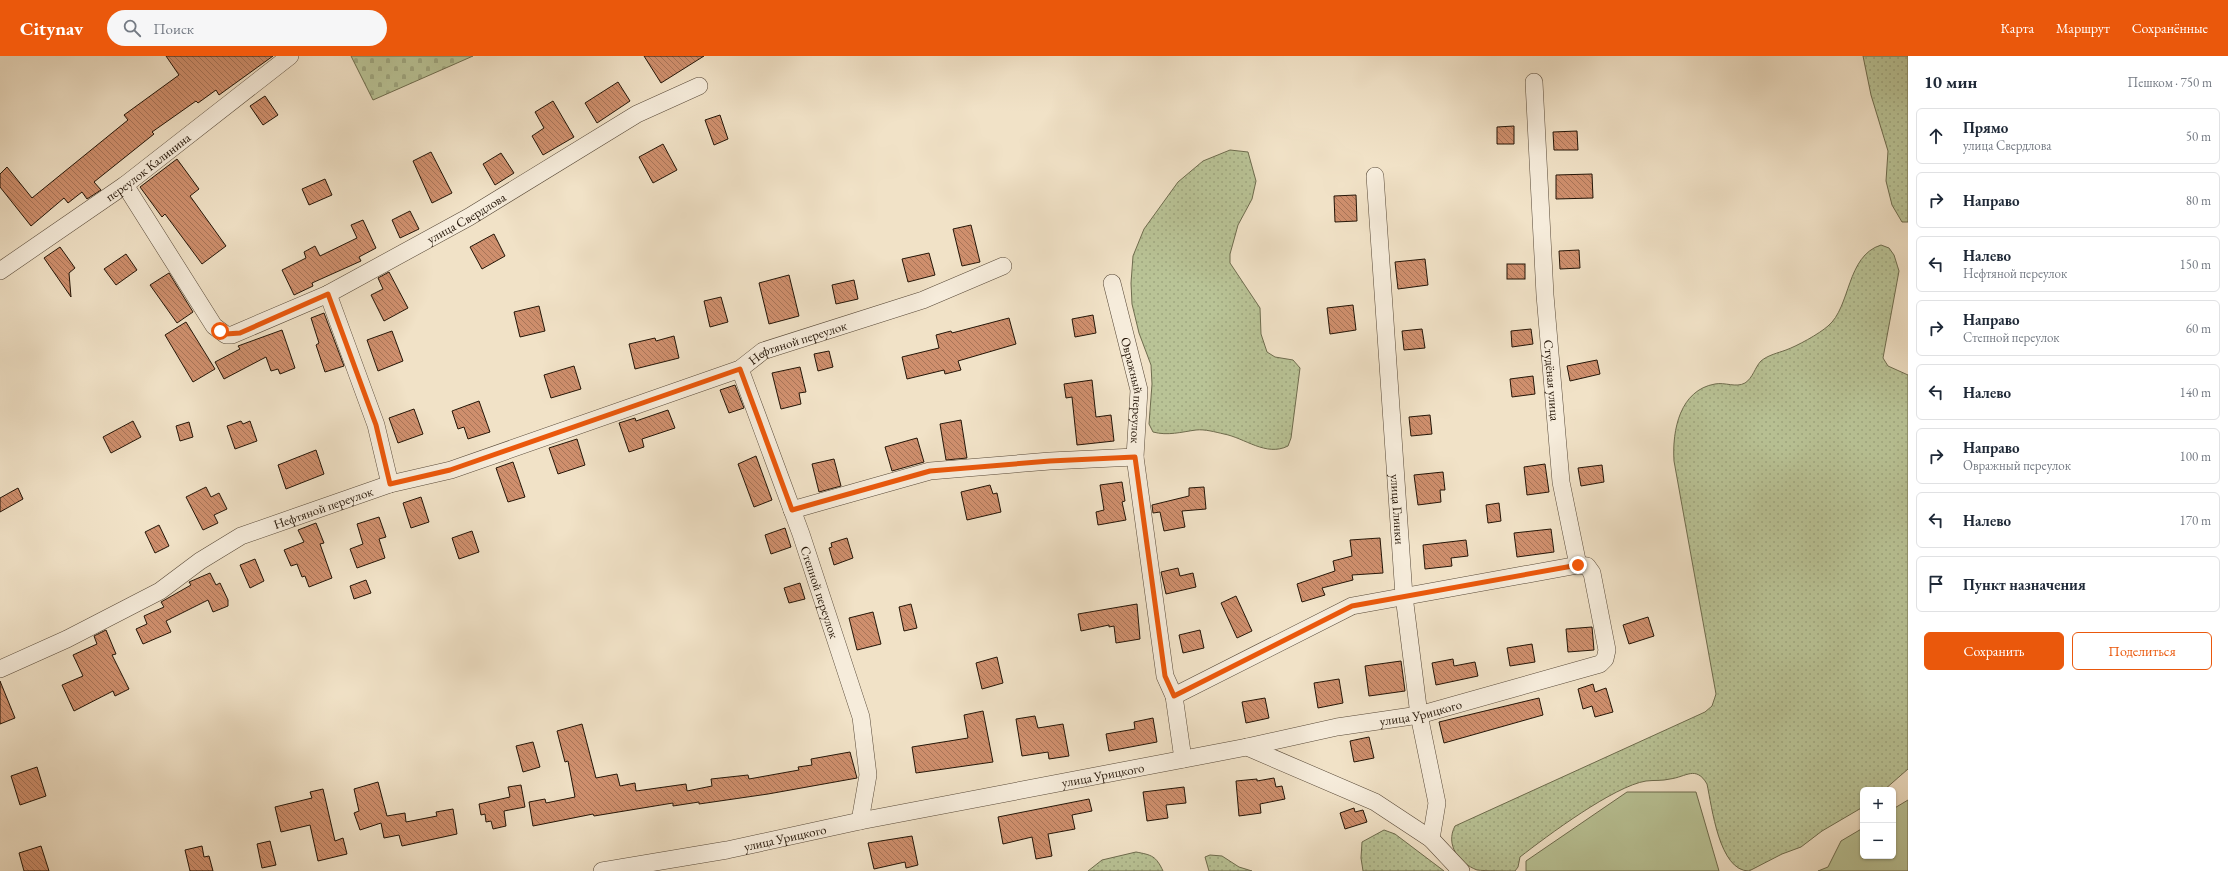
<!DOCTYPE html>
<html lang="ru">
<head>
<meta charset="utf-8">
<style>
	body { margin:0; font-family:"EB Garamond",serif; background:#f6f6f7; color:#1f2937 }
	.controls { position:absolute; right:12px; bottom:12px; display:grid; overflow:hidden; border-radius:6px; box-shadow:0 1px 3px #0004 }
	.controls button { width:36px; height:36px; display:grid; place-items:center; padding:0; border:0; border-bottom:1px solid #e0e1e3; background:#fff; color:#1f2937; font:20px sans-serif }
	.stop { position:absolute; width:12px; height:12px; margin:-9px; border:3px solid #ea580c; border-radius:50%; background:#fff }
	.stop.end { background:#ea580c; border-color:#fff; box-shadow:0 1px 4px #0008 }
	.list { margin:0; padding:0; list-style:none }
	h2 { display:flex; justify-content:space-between; align-items:center; height:52px; margin:0; padding:0 16px; font-size:17px }
	h2 small { font-size:13px; font-weight:400; color:#747a83 }
	.list li { display:grid; grid-template-columns:26px 1fr auto; gap:12px; align-items:center; box-sizing:border-box; height:56px; margin:0 8px 8px; padding:0 8px; border:1px solid #e0e1e3; border-radius:6px }
	.list b { display:block; font-size:15px; white-space:nowrap }
	.list p { margin:0; font-size:13px; white-space:nowrap; color:#747a83 }
	.list em { font-size:13px; font-style:normal; color:#747a83 }
	.actions { display:flex; gap:8px; padding:12px 16px }
	.actions a { flex:1; padding:9px 0; border:1px solid #ea580c; border-radius:6px; text-align:center; font-size:14px; color:#ea580c }
	.actions .main { background:#ea580c; color:#fff }
	.icon { flex:none; width:22px; height:22px; fill:none; stroke:currentColor; stroke-width:2; stroke-linecap:round; stroke-linejoin:round }
	.map { position:relative; flex:none; width:1908px; height:815px; overflow:hidden }
	header { display:flex; align-items:center; gap:24px; box-sizing:border-box; height:56px; padding:0 20px; background:#ea580c; color:#fff }
	header strong { font-size:19px }
	nav { display:flex; gap:22px; margin-inline-start:auto; font-size:14px }
	.search { width:280px; height:36px; background:#f6f6f7; display:flex; align-items:center; gap:10px; box-sizing:border-box; padding:0 14px; border-radius:22px; color:#747a83; font-size:15px }
	main { display:flex }
	aside { flex:1; background:#fff }
	.map>svg:first-child { display:block }
	.grass { fill:url(#grass-dots); stroke:#6e6c4e }
	.cemetery { fill:url(#cemetery-stones); stroke:#6e6c4e }
	.green { fill:#b9c396; stroke:#6e6c4e }
	.building { fill:url(#building-back-hatch); stroke:#241507 }
	.lines { fill:none; stroke-linecap:round; stroke-linejoin:round }
	.minor-casing { stroke:#574837; stroke-width:18 }
	.minor { stroke:#f6ecdb; stroke-width:17 }
	.route { stroke:#ea580c; stroke-width:5 }
	.labels { text-anchor:middle; stroke-width:4; stroke-linejoin:round; paint-order:stroke }
	.street-label { font-size:13px; fill:#241507; stroke:#f6ecdb }
</style>
</head>
<body>
<header>
<strong>Citynav</strong>
<div class="search"><svg class="icon" aria-label="search" viewBox="0 0 24 24"><circle cx="10" cy="10" r="6"/><path d="M15 15l6 6"/></svg>Поиск</div>
<nav><a>Карта</a><a>Маршрут</a><a>Сохранённые</a></nav>
</header>
<main>
<div class="map">
<svg width="1908" height="815" viewBox="0 0 1908 815">
	<defs>
		<pattern id="grass-dots" width="8" height="8" patternUnits="userSpaceOnUse"><rect width="8" height="8" fill="#b9c396"/><path d="M2 2h.1M6 6h.1" fill="none" stroke="#9fa780" stroke-width="1.8" stroke-linecap="round"/></pattern>
		<pattern id="cemetery-stones" width="16" height="16" patternUnits="userSpaceOnUse"><rect width="16" height="16" fill="#b9c396"/><path d="M2 7V4a2 2 0 0 1 4 0v3zM10 15v-3a2 2 0 0 1 4 0v3z" fill="#9fa780"/></pattern>
		<pattern id="building-back-hatch" width="6" height="6" patternUnits="userSpaceOnUse"><rect width="6" height="6" fill="#cf8f6d"/><path d="M-1 5l2 2M0 0l6 6M5-1l2 2" fill="none" stroke="#a87458"/></pattern>
	</defs>
	<rect width="100%" height="100%" fill="#f1e2c7"/>
	<filter id="stains"><feTurbulence type="fractalNoise" baseFrequency=".005" numOctaves="4"/><feColorMatrix values="0 0 0 0 .2 0 0 0 0 .09 0 0 0 0 .02 0 0 0 .5 -.17"/></filter>
	<radialGradient id="worn" r=".72"><stop offset=".6" stop-color="#630" stop-opacity="0"/><stop offset="1" stop-color="#630" stop-opacity=".3"/></radialGradient>
	<g class="grass">
		<polygon points="1863,0 1908,0 1908,166 1902,166 1892,149 1886,125 1888,95 1871,39"/>
		<path d="M1230,94L1248,96L1256,125L1252,143L1238,169L1230,198V207L1260,252L1261,278L1267,296L1275,301L1293,304L1300,312L1291,382L1288,390C1266,401 1245,382 1224,378C1215,376 1205,373 1196,374C1181,376 1168,380 1153,376L1149,368L1152,328L1151,309L1139,277L1132,248L1131,227L1133,200L1144,173L1178,126L1203,105Z"/>
		<path d="M1881,189L1889,192L1894,199L1899,215L1883,302L1888,310L1908,319V713L1884,734H1863V751L1822,775L1801,791L1782,798L1749,815C1719,815 1712,751 1707,728C1696,709 1686,721 1670,723C1662,725 1654,724 1646,725C1614,730 1547,780 1520,801L1518,811L1515,815C1506,815 1485,815 1477,814C1459,807 1445,789 1455,770L1705,656L1712,650L1716,638L1674,405C1672,374 1680,334 1715,328C1725,326 1736,332 1745,327C1753,322 1755,311 1761,305C1768,299 1778,297 1786,294C1797,290 1819,278 1828,270C1851,251 1846,200 1881,189Z"/>
		<polygon points="1384,774 1395,778 1444,815 1363,815 1361,802 1362,786"/>
		<path d="M1136,796C1152,799 1156,800 1163,815H1088L1102,804Z"/>
		<polygon points="1210,799 1222,800 1239,811 1252,815 1209,815 1205,801"/>
	</g>
	<polygon class="cemetery" points="351,0 473,0 373,44"/>
	<g class="green">
		<polygon points="1627,736 1696,736 1719,815 1526,815 1526,805"/>
		<polygon points="1908,744 1908,815 1818,815 1828,811 1841,785 1863,772 1863,800 1893,800 1893,753"/>
	</g>
	<g class="building">
		<polygon points="166,0 273,0 219,39 216,34 198,47 196,45 152,76 154,78 94,126 101,134 87,143 82,136 68,147 64,142 31,170 0,131 0,118 7,111 32,142 128,64 124,59 179,19"/>
		<polygon points="644,0 704,0 661,27"/>
		<polygon points="618,26 630,45 597,67 585,47"/>
		<polygon points="265,40 278,59 263,69 250,50"/>
		<polygon points="553,45 574,81 543,99 532,80 544,72 535,56"/>
		<polygon points="720,59 728,83 714,89 705,64"/>
		<polygon points="1514,70 1514,88 1497,88 1497,71"/>
		<polygon points="1577,75 1578,94 1554,94 1553,76"/>
		<polygon points="663,88 677,114 653,127 639,101"/>
		<polygon points="431,96 452,137 432,147 413,105"/>
		<polygon points="501,97 514,117 495,129 483,108"/>
		<polygon points="177,103 199,133 190,140 226,190 202,208 165,158 162,161 140,131"/>
		<polygon points="1592,118 1593,142 1556,143 1556,119"/>
		<polygon points="325,123 332,139 309,149 302,133"/>
		<polygon points="1356,139 1357,165 1335,166 1334,140"/>
		<polygon points="410,155 419,173 400,182 392,164"/>
		<polygon points="363,164 376,192 359,201 361,205 312,227 313,230 294,239 282,214 306,202 304,196 315,190 320,200 357,182 351,169"/>
		<polygon points="971,169 980,206 962,210 953,173"/>
		<polygon points="494,178 505,200 482,213 470,191"/>
		<polygon points="60,191 75,212 69,217 71,241 44,202"/>
		<polygon points="1579,194 1580,212 1560,213 1559,195"/>
		<polygon points="929,197 935,219 908,226 902,203"/>
		<polygon points="126,198 137,214 116,229 104,213"/>
		<polygon points="1425,203 1428,229 1398,233 1395,206"/>
		<rect x="1507" y="208" width="18" height="15"/>
		<polygon points="389,216 408,252 384,265 371,239 383,233 378,222"/>
		<polygon points="169,217 193,256 177,267 150,229"/>
		<polygon points="789,219 799,260 769,268 759,227"/>
		<polygon points="854,224 858,243 836,248 832,229"/>
		<polygon points="721,241 728,266 710,271 704,245"/>
		<polygon points="1353,249 1356,274 1330,278 1327,252"/>
		<polygon points="539,250 545,275 520,281 514,256"/>
		<polygon points="324,257 344,310 325,316 316,289 319,287 311,262"/>
		<polygon points="1093,259 1096,277 1075,281 1072,263"/>
		<polygon points="1009,262 1016,288 958,305 961,314 945,318 944,314 907,323 902,301 939,292 936,279 951,275 952,277"/>
		<polygon points="186,266 215,313 193,326 165,279"/>
		<polygon points="1422,273 1425,292 1404,294 1402,275"/>
		<polygon points="1531,273 1533,288 1512,291 1511,275"/>
		<polygon points="282,274 295,312 280,318 278,313 271,315 266,301 224,323 215,306 240,293 238,290"/>
		<polygon points="392,275 403,305 378,315 367,284"/>
		<polygon points="674,280 679,302 635,313 629,288 655,282 656,285"/>
		<polygon points="829,295 833,311 818,315 814,298"/>
		<polygon points="1597,304 1600,318 1570,325 1567,310"/>
		<polygon points="574,310 581,333 551,342 544,319"/>
		<polygon points="800,311 806,336 799,337 801,348 781,353 772,317"/>
		<polygon points="1533,320 1535,338 1512,341 1510,323"/>
		<polygon points="1092,324 1096,361 1111,359 1114,385 1077,389 1072,341 1066,342 1064,328"/>
		<polygon points="735,329 744,352 729,357 720,334"/>
		<polygon points="479,345 490,376 468,383 464,371 458,373 452,355"/>
		<polygon points="414,353 423,378 398,387 389,362"/>
		<polygon points="668,354 675,372 642,383 644,391 629,396 619,367 635,362 636,365"/>
		<polygon points="1430,359 1432,378 1411,380 1409,361"/>
		<polygon points="961,364 967,402 946,404 940,368"/>
		<polygon points="133,365 141,381 111,397 103,381"/>
		<polygon points="241,365 243,368 250,365 257,385 235,393 227,370"/>
		<polygon points="189,366 193,381 180,385 176,370"/>
		<polygon points="917,382 924,406 892,415 885,391"/>
		<polygon points="577,383 585,409 558,418 549,392"/>
		<polygon points="316,394 324,418 286,433 278,409"/>
		<polygon points="756,400 772,444 754,451 738,408"/>
		<polygon points="834,403 841,430 819,436 812,408"/>
		<polygon points="513,406 525,441 508,446 496,412"/>
		<polygon points="1545,408 1549,436 1527,439 1524,411"/>
		<polygon points="1602,409 1604,426 1581,430 1578,412"/>
		<polygon points="1443,416 1445,434 1440,434 1441,446 1418,449 1414,419"/>
		<polygon points="1122,426 1125,445 1122,446 1126,464 1098,469 1096,456 1104,454 1100,429"/>
		<polygon points="990,429 993,438 997,437 1001,456 967,464 961,436"/>
		<polygon points="206,431 211,441 219,437 227,453 214,459 218,467 203,474 186,441"/>
		<polygon points="1204,431 1206,453 1182,455 1185,471 1164,475 1160,456 1153,457 1152,449 1189,440 1189,432"/>
		<polygon points="18,432 23,443 0,456 0,442"/>
		<polygon points="421,441 429,466 411,472 403,447"/>
		<polygon points="1499,447 1501,465 1488,467 1486,449"/>
		<polygon points="379,461 386,481 379,483 385,502 357,512 350,493 363,488 357,468"/>
		<polygon points="316,467 324,487 320,488 332,522 309,531 305,520 302,521 297,508 291,510 284,494 304,486 298,474"/>
		<polygon points="159,469 169,490 155,497 145,476"/>
		<polygon points="785,472 791,491 771,498 765,479"/>
		<polygon points="1551,473 1554,496 1517,501 1514,477"/>
		<polygon points="472,475 479,496 459,503 452,482"/>
		<polygon points="847,482 853,502 834,509 829,492 832,491 831,487"/>
		<polygon points="1380,482 1383,517 1352,519 1353,524 1322,532 1325,539 1302,546 1297,528 1335,515 1333,505 1352,500 1350,484"/>
		<polygon points="1466,484 1468,500 1451,502 1452,510 1425,513 1423,489"/>
		<polygon points="255,503 264,525 250,532 240,509"/>
		<polygon points="1178,512 1180,520 1193,517 1196,531 1166,538 1161,516"/>
		<polygon points="210,517 216,529 220,527 228,544 228,550 213,556 208,544 166,565 171,576 143,588 136,573 147,568 144,560 164,551 161,546 191,529 189,526"/>
		<polygon points="366,524 371,537 354,543 350,530"/>
		<polygon points="800,527 805,543 789,547 784,532"/>
		<polygon points="1236,540 1252,575 1237,582 1221,547"/>
		<polygon points="911,548 917,572 904,575 899,551"/>
		<polygon points="1137,548 1140,583 1116,587 1114,570 1109,571 1109,569 1081,575 1078,558"/>
		<polygon points="873,556 881,588 857,594 849,562"/>
		<polygon points="1648,561 1654,580 1629,588 1623,569"/>
		<polygon points="1592,571 1594,594 1568,596 1566,573"/>
		<polygon points="106,574 116,598 112,599 129,633 115,640 113,635 74,655 62,629 83,620 73,599 97,588 94,580"/>
		<polygon points="1200,574 1204,592 1183,597 1179,579"/>
		<polygon points="1532,588 1535,606 1510,610 1507,592"/>
		<polygon points="997,601 1003,627 982,633 976,607"/>
		<polygon points="1453,603 1454,610 1475,606 1478,620 1436,629 1432,607"/>
		<polygon points="1401,605 1405,635 1369,640 1365,610"/>
		<polygon points="1339,623 1343,647 1318,652 1314,627"/>
		<polygon points="0,625 15,662 0,668"/>
		<polygon points="1593,628 1595,636 1606,632 1613,656 1595,661 1592,650 1583,653 1578,633"/>
		<polygon points="1265,642 1269,662 1246,667 1242,646"/>
		<polygon points="1539,642 1543,659 1444,687 1439,666"/>
		<polygon points="983,655 993,706 916,717 912,691 968,682 964,659"/>
		<polygon points="1035,660 1038,672 1063,668 1069,700 1049,703 1048,696 1022,700 1016,663"/>
		<polygon points="1153,662 1157,686 1109,695 1106,678 1135,673 1134,666"/>
		<polygon points="582,668 596,722 617,718 620,730 635,727 636,735 686,728 687,735 712,730 711,723 748,719 749,723 799,714 798,711 812,709 811,703 850,696 857,722 768,738 699,748 699,746 673,750 673,747 594,760 593,758 533,770 529,746 545,743 546,747 575,741 568,705 565,706 557,675"/>
		<polygon points="1369,681 1374,702 1354,706 1350,685"/>
		<polygon points="533,686 540,711 523,716 516,690"/>
		<polygon points="37,711 46,740 20,749 11,720"/>
		<polygon points="1274,722 1276,731 1282,730 1285,743 1260,748 1261,757 1239,760 1236,725 1257,723 1257,725"/>
		<polygon points="378,726 387,760 405,757 406,766 437,760 436,756 453,753 457,778 402,790 399,779 384,782 381,767 360,774 354,757 359,755 354,733"/>
		<polygon points="521,729 525,751 504,755 506,770 493,773 491,765 486,766 485,758 481,759 479,748 510,741 508,731"/>
		<polygon points="1184,731 1186,747 1166,749 1168,762 1147,765 1143,736"/>
		<polygon points="323,733 335,785 343,782 347,798 318,805 310,769 281,776 275,751 312,742 310,736"/>
		<polygon points="1089,743 1092,755 1072,759 1075,773 1048,778 1052,800 1036,803 1032,781 1003,788 998,761"/>
		<polygon points="1354,752 1355,756 1363,754 1367,766 1345,773 1340,757"/>
		<polygon points="912,780 918,809 906,812 905,806 874,813 868,787"/>
		<polygon points="270,785 276,809 262,812 257,788"/>
		<polygon points="41,790 49,815 24,815 19,797"/>
		<polygon points="202,790 204,801 209,800 213,815 190,815 185,794"/>
	</g>
	<g class="lines">
		<g class="minor-casing">
			<g id="minor">
				<path id="s1" d="M1534,26L1545,239L1561,426L1578,509"/>
				<path id="s2" d="M1375,120L1404,540L1419,659L1437,747L1431,783"/>
				<path id="s3" d="M125,129L214,270L226,279H232L328,238L469,161L637,58L699,30"/>
				<path id="s4" d="M0,215L125,129L290,0"/>
				<path id="s5" d="M1112,227L1139,334L1135,401L1165,620L1174,640L1183,703"/>
				<polyline points="328,238 376,369 390,428"/>
				<path id="s6" d="M740,313L801,478L861,661L868,719L860,765"/>
				<polyline points="792,454 930,415 1050,405 1135,401"/>
				<path id="s7" d="M0,613L67,583L160,535L200,505L241,480L390,428L451,414L740,313L763,295L923,244L1003,210"/>
				<polyline points="1247,691 1375,746 1431,783 1461,815"/>
				<path id="s8" d="M602,815L727,794L860,765L1247,691L1337,671L1419,659L1600,608L1605,603L1607,594L1592,517L1587,510L1578,509L1352,550L1174,640"/>
			</g>
		</g>
		<use href="#minor" class="minor"/>
	</g>
	<g class="lines">
		<polyline class="route" points="220,275 226,278 240,277 328,238 376,369 390,428 450,414 740,313 792,454 930,415 1050,405 1135,401 1165,620 1174,640 1352,550 1578,509"/>
	</g>
	<g class="labels">
		<g class="street-label">
			<text dy="5" stroke="none"><textPath href="#s4" startOffset="181">переулок Калинина</textPath></text>
			<text dy="5" stroke="none"><textPath href="#s3" startOffset="450">улица Свердлова</textPath></text>
			<text dy="5" stroke="none"><textPath href="#s7" startOffset="867">Нефтяной переулок</textPath></text>
			<text dy="5" stroke="none"><textPath href="#s1" startOffset="299">Студёная улица</textPath></text>
			<text dy="5" stroke="none"><textPath href="#s5" startOffset="110">Овражный переулок</textPath></text>
			<text dy="5" stroke="none"><textPath href="#s7" startOffset="363">Нефтяной переулок</textPath></text>
			<text dy="5" stroke="none"><textPath href="#s2" startOffset="334">улица Глинки</textPath></text>
			<text dy="5" stroke="none"><textPath href="#s6" startOffset="237">Степной переулок</textPath></text>
			<text dy="5" stroke="none"><textPath href="#s8" startOffset="834">улица Урицкого</textPath></text>
			<text dy="5" stroke="none"><textPath href="#s8" startOffset="510">улица Урицкого</textPath></text>
			<text dy="5" stroke="none"><textPath href="#s8" startOffset="186">улица Урицкого</textPath></text>
		</g>
	</g>
	<rect width="100%" height="100%" filter="url(#stains)"/>
	<rect width="100%" height="100%" fill="url(#worn)"/>
</svg>
<div class="controls">
<button>+</button>
<button>−</button>
</div>
<div class="stop" style="left:220px;top:275px"></div>
<div class="stop end" style="left:1578px;top:509px"></div>
</div>
<aside>
<h2>10 мин<small>Пешком · 750 m</small></h2>
<ul class="list">
<li><svg class="icon" aria-label="ahead" viewBox="0 0 24 24"><path d="M12 20V5M6 11l6-6 6 6"/></svg><div><b>Прямо</b><p>улица Свердлова</p></div><em>50 m</em></li>
<li><svg class="icon" aria-label="right" viewBox="0 0 24 24"><path d="M7 20v-9h11M14 6l5 5-5 5"/></svg><div><b>Направо</b></div><em>80 m</em></li>
<li><svg class="icon" aria-label="left" viewBox="0 0 24 24"><path d="M17 20v-9H6M10 6l-5 5 5 5"/></svg><div><b>Налево</b><p>Нефтяной переулок</p></div><em>150 m</em></li>
<li><svg class="icon" aria-label="right" viewBox="0 0 24 24"><path d="M7 20v-9h11M14 6l5 5-5 5"/></svg><div><b>Направо</b><p>Степной переулок</p></div><em>60 m</em></li>
<li><svg class="icon" aria-label="left" viewBox="0 0 24 24"><path d="M17 20v-9H6M10 6l-5 5 5 5"/></svg><div><b>Налево</b></div><em>140 m</em></li>
<li><svg class="icon" aria-label="right" viewBox="0 0 24 24"><path d="M7 20v-9h11M14 6l5 5-5 5"/></svg><div><b>Направо</b><p>Овражный переулок</p></div><em>100 m</em></li>
<li><svg class="icon" aria-label="left" viewBox="0 0 24 24"><path d="M17 20v-9H6M10 6l-5 5 5 5"/></svg><div><b>Налево</b></div><em>170 m</em></li>
<li><svg class="icon" aria-label="arrive" viewBox="0 0 24 24"><path d="M6 21V4h12l-3 4 3 4H6"/></svg><div><b>Пункт назначения</b></div></li>
</ul>
<div class="actions"><a class="main">Сохранить</a><a>Поделиться</a></div>
</aside>
</main>
</body>
</html>
